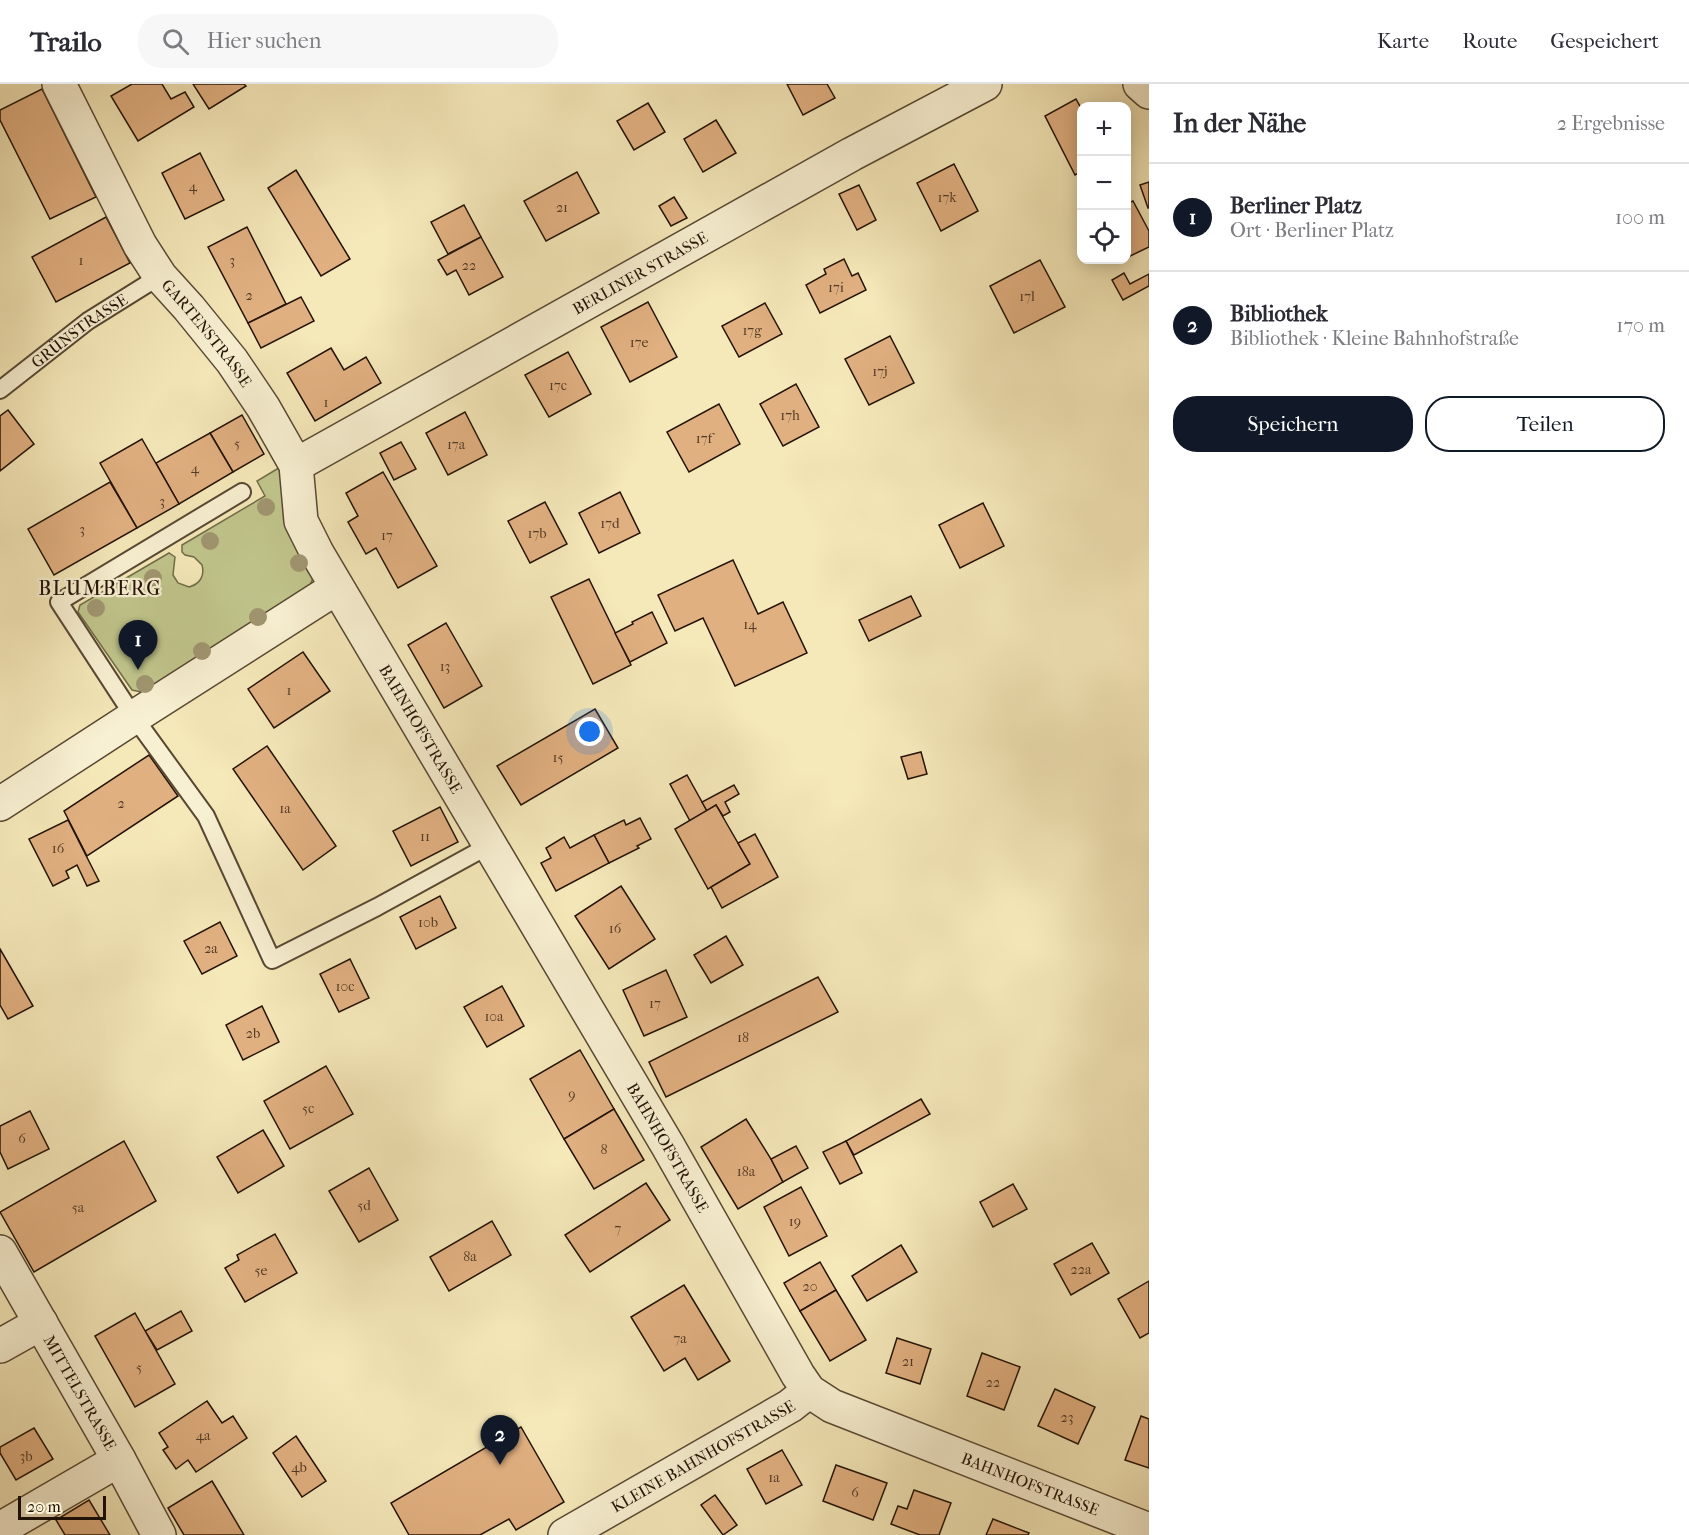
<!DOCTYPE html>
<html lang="de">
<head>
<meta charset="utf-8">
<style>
	body { margin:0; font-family:"IM FELL French Canon",serif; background:#f7f7f7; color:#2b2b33 }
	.controls { position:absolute; right:18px; top:18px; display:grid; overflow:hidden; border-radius:12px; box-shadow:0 3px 15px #0003 }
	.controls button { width:54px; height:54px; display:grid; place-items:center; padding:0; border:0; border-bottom:2px solid #e1e1e2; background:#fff; color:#2b2b33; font:30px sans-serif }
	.scale { position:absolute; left:18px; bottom:15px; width:88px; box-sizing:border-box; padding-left:6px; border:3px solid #231206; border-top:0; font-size:16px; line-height:21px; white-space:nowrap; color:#231206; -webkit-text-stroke:4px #f8f0d2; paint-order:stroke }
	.you { position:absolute; left:590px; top:648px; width:21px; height:21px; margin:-15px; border:4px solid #fff; border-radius:50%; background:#1a73e8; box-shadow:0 0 0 9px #1a73e833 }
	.badge { display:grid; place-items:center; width:39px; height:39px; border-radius:50%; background:#111827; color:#fff; font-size:20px; font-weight:700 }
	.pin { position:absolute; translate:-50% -50px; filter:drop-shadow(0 2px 3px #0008) }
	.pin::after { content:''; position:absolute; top:32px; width:21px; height:18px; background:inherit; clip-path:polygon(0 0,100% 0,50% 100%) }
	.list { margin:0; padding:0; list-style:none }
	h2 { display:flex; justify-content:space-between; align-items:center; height:78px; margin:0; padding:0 24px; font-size:26px }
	h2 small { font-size:20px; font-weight:400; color:#7c7c81 }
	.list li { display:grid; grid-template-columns:39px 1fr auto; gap:18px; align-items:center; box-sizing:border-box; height:108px; padding:0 24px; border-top:2px solid #e1e1e2 }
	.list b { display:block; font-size:22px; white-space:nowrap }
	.list p { margin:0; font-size:20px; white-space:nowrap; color:#7c7c81 }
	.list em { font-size:20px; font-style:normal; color:#7c7c81 }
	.actions { display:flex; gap:12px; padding:18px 24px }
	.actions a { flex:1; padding:14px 0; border:2px solid #111827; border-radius:24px; text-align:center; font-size:21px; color:#111827 }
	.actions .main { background:#111827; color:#fff }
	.icon { flex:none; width:33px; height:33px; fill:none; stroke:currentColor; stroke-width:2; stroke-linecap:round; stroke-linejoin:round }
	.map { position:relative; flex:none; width:1149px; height:1451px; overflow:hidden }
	header { display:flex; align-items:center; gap:36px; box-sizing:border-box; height:84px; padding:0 30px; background:#fff; border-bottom:2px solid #e1e1e2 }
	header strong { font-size:28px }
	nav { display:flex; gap:33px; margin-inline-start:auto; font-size:21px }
	.search { width:420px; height:54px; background:#f7f7f7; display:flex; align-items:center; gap:15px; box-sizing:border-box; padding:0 21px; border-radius:24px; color:#7c7c81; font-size:22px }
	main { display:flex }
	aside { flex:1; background:#fff }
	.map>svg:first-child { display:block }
	.green { fill:#c0c58c; stroke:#726c49; stroke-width:1.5 }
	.building { fill:#e1b081; stroke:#231206; stroke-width:1.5 }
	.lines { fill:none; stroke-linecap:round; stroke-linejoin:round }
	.lane-casing { stroke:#584833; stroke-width:20 }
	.street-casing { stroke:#584833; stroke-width:36 }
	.lane { stroke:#f8f0d2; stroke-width:16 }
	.street { stroke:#f8f0d2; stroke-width:33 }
	.tree { fill:#a09570 }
	.labels { text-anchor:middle; stroke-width:4.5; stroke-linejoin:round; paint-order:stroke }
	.number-label { font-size:14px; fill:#523a25 }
	.street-label { font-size:16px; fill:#231206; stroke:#f8f0d2 }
	.quarter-label { font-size:20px; letter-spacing:1.5px; fill:#231206; stroke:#f8f0d2 }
</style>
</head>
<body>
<header>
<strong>Trailo</strong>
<div class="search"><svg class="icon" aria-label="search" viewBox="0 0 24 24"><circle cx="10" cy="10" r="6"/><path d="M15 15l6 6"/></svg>Hier suchen</div>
<nav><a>Karte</a><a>Route</a><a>Gespeichert</a></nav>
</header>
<main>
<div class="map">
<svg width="1149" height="1451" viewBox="0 0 1149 1451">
	<rect width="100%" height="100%" fill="#f5e8b9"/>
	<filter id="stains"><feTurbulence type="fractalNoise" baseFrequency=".00333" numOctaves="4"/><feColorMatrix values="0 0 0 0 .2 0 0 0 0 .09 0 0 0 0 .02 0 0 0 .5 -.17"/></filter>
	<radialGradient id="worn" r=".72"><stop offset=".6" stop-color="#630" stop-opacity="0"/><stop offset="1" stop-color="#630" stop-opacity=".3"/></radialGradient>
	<path class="green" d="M282,382L314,491L308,507L146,609L132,606L78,528L80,521L169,469L175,473L173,491L178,499L189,503C200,500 205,492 202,481L194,473L185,471L182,468V461L265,412L257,397Z"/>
	<g class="building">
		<polygon points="132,0 162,0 171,15 185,8 194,23 138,57 111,12"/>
		<polygon points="193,0 244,0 246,2 209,25"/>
		<polygon points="787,0 827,0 835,14 803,31"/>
		<polygon points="42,5 96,113 50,135 0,36 0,26"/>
		<polygon points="1076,15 1082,26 1082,87 1075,91 1045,32"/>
		<polygon points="648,19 665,48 634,66 617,37"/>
		<polygon points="716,36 736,69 703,88 684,55"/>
		<polygon points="200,69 224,116 185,135 162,89"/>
		<polygon points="954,80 978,127 941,147 917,99"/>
		<polygon points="296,86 350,175 321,192 268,104"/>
		<polygon points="577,88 599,129 546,157 524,117"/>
		<polygon points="1149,98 1149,124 1148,124 1140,101"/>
		<polygon points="859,101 876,136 857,146 839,110"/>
		<polygon points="674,113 687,134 671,142 659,122"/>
		<polygon points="1133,117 1149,147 1149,163 1126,174 1126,120"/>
		<polygon points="464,121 481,153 448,170 431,138"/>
		<polygon points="106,133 130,179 56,218 32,173"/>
		<polygon points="247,143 286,220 248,239 208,163"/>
		<polygon points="481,153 503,193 469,211 456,186 447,191 438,176"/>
		<polygon points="844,175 852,192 858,189 866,206 820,229 806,201 826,190 824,185"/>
		<polygon points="1040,176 1065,223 1014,249 990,202"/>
		<polygon points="1124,189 1130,200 1149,190 1149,202 1123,216 1112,196"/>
		<polygon points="301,213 314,237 261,264 248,239"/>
		<polygon points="648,218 677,273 630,298 601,243"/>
		<polygon points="765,219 782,250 739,273 722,242"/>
		<polygon points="890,252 914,299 869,321 845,275"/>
		<polygon points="331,264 344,286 366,273 381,299 315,337 287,289"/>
		<polygon points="568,268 591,310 549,333 525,291"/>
		<polygon points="796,300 819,343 783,362 760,320"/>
		<polygon points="719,320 740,360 689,388 667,348"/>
		<polygon points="8,326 34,360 0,387 0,332"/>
		<polygon points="465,328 487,371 448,391 426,349"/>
		<polygon points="242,331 264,370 233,388 210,349"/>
		<polygon points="210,349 233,388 179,420 156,379"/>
		<polygon points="142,355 179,420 137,444 100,379"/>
		<polygon points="401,358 416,385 394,396 380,369"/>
		<polygon points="383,388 437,482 398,504 376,464 366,470 348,438 358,432 346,409"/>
		<polygon points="110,398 137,444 54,491 28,445"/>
		<polygon points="620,408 640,449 599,469 579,429"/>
		<polygon points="545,418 567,460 530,479 508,437"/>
		<polygon points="983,419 1004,462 960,484 939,441"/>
		<polygon points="733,476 758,530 783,518 807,569 735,602 703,534 675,547 658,511"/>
		<polygon points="589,495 631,581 593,600 551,513"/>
		<polygon points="911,512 921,532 869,557 859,536"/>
		<polygon points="652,528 667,559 630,578 615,549 633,540 632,538"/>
		<polygon points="446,539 482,602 444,624 408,561"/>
		<polygon points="303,568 330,607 274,644 248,605"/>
		<polygon points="595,625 618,664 521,721 497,682"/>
		<polygon points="267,662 336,762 303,786 233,685"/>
		<polygon points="921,668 927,690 908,695 901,673"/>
		<polygon points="149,671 178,712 87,772 64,727"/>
		<polygon points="687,691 707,727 690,737 670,700"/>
		<polygon points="734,701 739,710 725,718 730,728 723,732 716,721 707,727 702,718"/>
		<polygon points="716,721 750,780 708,805 675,745"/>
		<polygon points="440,723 458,758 411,782 393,747"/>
		<polygon points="640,734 651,755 637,762 639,764 609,779 594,751 624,736 626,741"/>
		<polygon points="68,736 99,797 87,802 77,781 66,787 69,794 53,802 29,755"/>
		<polygon points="755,750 778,793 722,824 711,803 750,780 738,759"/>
		<polygon points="594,751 609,779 556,807 541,779 551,774 546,764 564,753 570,764"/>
		<polygon points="621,802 655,855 609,885 575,832"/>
		<polygon points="440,812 456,844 416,865 400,833"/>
		<polygon points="220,838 237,872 202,890 184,857"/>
		<polygon points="726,852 743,881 711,899 694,871"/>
		<polygon points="0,865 33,922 8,935 0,921"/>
		<polygon points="350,875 369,914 339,928 320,890"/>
		<polygon points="666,886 687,933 644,952 623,906"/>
		<polygon points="818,893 838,928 666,1013 649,978"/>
		<polygon points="502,902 524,942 487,963 464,923"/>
		<polygon points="262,922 279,958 243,976 226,941"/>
		<polygon points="580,966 614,1025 564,1055 530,995"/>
		<polygon points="326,982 353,1030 290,1065 264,1017"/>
		<polygon points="921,1015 930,1030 854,1071 846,1057"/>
		<polygon points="614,1025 644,1076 594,1105 564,1055"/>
		<polygon points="30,1027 49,1065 8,1085 0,1068 0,1042"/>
		<polygon points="746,1035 771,1075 783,1098 738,1125 701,1063"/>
		<polygon points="263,1046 284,1082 238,1109 217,1073"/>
		<polygon points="124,1057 156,1117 34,1188 0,1128"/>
		<polygon points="846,1057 862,1089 840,1100 823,1068"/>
		<polygon points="796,1062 808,1084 783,1098 771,1075"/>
		<polygon points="369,1084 398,1136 359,1158 329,1107"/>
		<polygon points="646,1099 670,1136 590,1188 565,1151"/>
		<polygon points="1013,1100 1027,1125 993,1143 980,1118"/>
		<polygon points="801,1103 827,1152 789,1172 764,1123"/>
		<polygon points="492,1137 511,1171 449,1207 430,1173"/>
		<polygon points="275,1150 297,1189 245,1218 225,1184 239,1176 237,1171"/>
		<polygon points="1092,1159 1109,1189 1071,1211 1054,1180"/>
		<polygon points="901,1161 917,1188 867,1217 852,1192"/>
		<polygon points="820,1178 836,1206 800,1227 784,1199"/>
		<polygon points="1149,1197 1149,1249 1140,1254 1118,1215"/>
		<polygon points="684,1201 730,1277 698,1296 685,1274 664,1287 631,1233"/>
		<polygon points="836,1206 866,1256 830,1277 800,1227"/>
		<polygon points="181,1227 192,1247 157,1266 145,1247"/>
		<polygon points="135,1229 175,1300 135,1323 95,1252"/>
		<polygon points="897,1254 931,1265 920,1300 886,1289"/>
		<polygon points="982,1269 1020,1283 1004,1326 967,1312"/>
		<polygon points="1055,1305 1095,1323 1078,1360 1038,1342"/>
		<polygon points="207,1317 222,1339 233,1332 247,1354 196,1388 188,1376 176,1385 163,1366 168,1363 159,1349"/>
		<polygon points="1141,1332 1149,1335 1149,1384 1125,1376"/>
		<polygon points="521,1343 564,1418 516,1446 509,1435 480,1451 409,1451 391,1419"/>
		<polygon points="34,1344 53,1375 16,1396 0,1369 0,1363"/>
		<polygon points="296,1352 326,1397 302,1413 273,1369"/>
		<polygon points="782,1366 802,1401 766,1420 747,1385"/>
		<polygon points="836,1381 887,1399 873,1436 823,1417"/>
		<polygon points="212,1397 244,1451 184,1451 168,1424"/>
		<polygon points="914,1406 951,1419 939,1451 920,1451 891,1440 898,1422 907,1425"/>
		<polygon points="715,1411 737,1441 723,1451 701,1421"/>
		<polygon points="89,1416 110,1451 65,1451 56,1436"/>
		<polygon points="993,1435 1029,1449 1028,1451 986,1451"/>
	</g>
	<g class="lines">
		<g class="lane-casing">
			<g id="lane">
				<path id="s1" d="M0,306L88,237L160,192"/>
				<polyline points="242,408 59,518 134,633 206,732 272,876 377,823 490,761"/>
			</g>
		</g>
		<g class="street-casing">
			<g id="street">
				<path id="s2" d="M59,0L140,161L160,192L189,224L232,277L263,323L296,381L301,437L317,469L668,1062L798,1291L809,1307L832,1322L1149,1446"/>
				<polyline points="1140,0 1149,8"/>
				<path id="s3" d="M296,381L852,70L985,0"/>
				<polyline points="0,720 134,633 336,504"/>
				<path id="s4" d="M0,1168L119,1376L159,1451"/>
				<polyline points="0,1262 41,1239"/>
				<polyline points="0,1445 119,1376"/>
				<path id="s5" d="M565,1451L790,1322L809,1307"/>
			</g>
		</g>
		<use href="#lane" class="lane"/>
		<use href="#street" class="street"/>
	</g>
	<g class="tree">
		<circle cx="266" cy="423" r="9"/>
		<circle cx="210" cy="457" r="9"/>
		<circle cx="299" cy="479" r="9"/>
		<circle cx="153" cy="494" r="9"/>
		<circle cx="96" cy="524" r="9"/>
		<circle cx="258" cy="533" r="9"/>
		<circle cx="202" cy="567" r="9"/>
		<circle cx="145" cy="600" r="9"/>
	</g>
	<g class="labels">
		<g class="number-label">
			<text x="193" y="107">4</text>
			<text x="947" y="118">17k</text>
			<text x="562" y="128">21</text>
			<text x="81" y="181">1</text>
			<text x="232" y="181">3</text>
			<text x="469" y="186">22</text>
			<text x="836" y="208">17i</text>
			<text x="249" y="216">2</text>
			<text x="1027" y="217">17l</text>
			<text x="752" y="251">17g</text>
			<text x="639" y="263">17e</text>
			<text x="880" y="292">17j</text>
			<text x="558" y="306">17c</text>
			<text x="326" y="323">1</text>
			<text x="790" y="336">17h</text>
			<text x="704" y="359">17f</text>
			<text x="237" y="364">5</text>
			<text x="456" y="365">17a</text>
			<text x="195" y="389">4</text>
			<text x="162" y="422">3</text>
			<text x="610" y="444">17d</text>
			<text x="82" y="450">3</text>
			<text x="537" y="454">17b</text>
			<text x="387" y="456">17</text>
			<text x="750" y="545">14</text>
			<text x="445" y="587">13</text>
			<text x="289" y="611">1</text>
			<text x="558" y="678">15</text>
			<text x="121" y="724">2</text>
			<text x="285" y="729">1a</text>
			<text x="425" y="757">11</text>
			<text x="58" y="769">16</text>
			<text x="428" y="843">10b</text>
			<text x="615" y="849">16</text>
			<text x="211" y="869">2a</text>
			<text x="345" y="907">10c</text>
			<text x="655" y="924">17</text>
			<text x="494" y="937">10a</text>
			<text x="253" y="954">2b</text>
			<text x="743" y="958">18</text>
			<text x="572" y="1015">9</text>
			<text x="308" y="1029">5c</text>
			<text x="22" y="1059">6</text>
			<text x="604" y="1070">8</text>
			<text x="746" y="1092">18a</text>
			<text x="364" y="1126">5d</text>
			<text x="78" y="1128">5a</text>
			<text x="795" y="1142">19</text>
			<text x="618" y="1149">7</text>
			<text x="470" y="1177">8a</text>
			<text x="1081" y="1190">22a</text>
			<text x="261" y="1191">5e</text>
			<text x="810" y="1207">20</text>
			<text x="680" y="1259">7a</text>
			<text x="908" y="1282">21</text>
			<text x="139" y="1288">5</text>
			<text x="993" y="1303">22</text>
			<text x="1067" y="1338">23</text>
			<text x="203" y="1356">4a</text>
			<text x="26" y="1377">3b</text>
			<text x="299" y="1388">4b</text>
			<text x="774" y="1398">1a</text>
			<text x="855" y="1413">6</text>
		</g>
		<g class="street-label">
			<text dy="6" stroke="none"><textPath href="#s3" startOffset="394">BERLINER STRASSE</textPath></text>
			<text dy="6" stroke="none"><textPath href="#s1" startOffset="99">GRÜNSTRASSE</textPath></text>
			<text dy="6" stroke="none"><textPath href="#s2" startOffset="291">GARTENSTRASSE</textPath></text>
			<text dy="6" stroke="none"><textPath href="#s2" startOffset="747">BAHNHOFSTRASSE</textPath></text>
			<text dy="6" stroke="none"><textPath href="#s2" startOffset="1233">BAHNHOFSTRASSE</textPath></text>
			<text dy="6" stroke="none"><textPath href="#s4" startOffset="162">MITTELSTRASSE</textPath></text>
			<text dy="6" stroke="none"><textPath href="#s5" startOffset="159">KLEINE BAHNHOFSTRASSE</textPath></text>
			<text dy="6" stroke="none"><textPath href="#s2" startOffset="1755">BAHNHOFSTRASSE</textPath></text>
		</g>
		<g class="quarter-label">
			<text x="100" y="511">BLUMBERG</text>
		</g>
	</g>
	<rect width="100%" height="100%" filter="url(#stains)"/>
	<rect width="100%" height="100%" fill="url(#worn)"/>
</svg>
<div class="controls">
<button>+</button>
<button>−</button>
<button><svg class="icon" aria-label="locate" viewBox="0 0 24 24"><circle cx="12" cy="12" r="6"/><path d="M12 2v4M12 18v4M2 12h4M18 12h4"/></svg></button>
</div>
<div class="scale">20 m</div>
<div class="you"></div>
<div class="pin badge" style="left:138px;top:586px">1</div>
<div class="pin badge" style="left:500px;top:1381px">2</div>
</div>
<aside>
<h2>In der Nähe<small>2 Ergebnisse</small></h2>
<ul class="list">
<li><span class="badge">1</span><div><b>Berliner Platz</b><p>Ort · Berliner Platz</p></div><em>100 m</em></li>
<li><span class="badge">2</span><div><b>Bibliothek</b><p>Bibliothek · Kleine Bahnhofstraße</p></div><em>170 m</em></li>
</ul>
<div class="actions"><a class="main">Speichern</a><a>Teilen</a></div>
</aside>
</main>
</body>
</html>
